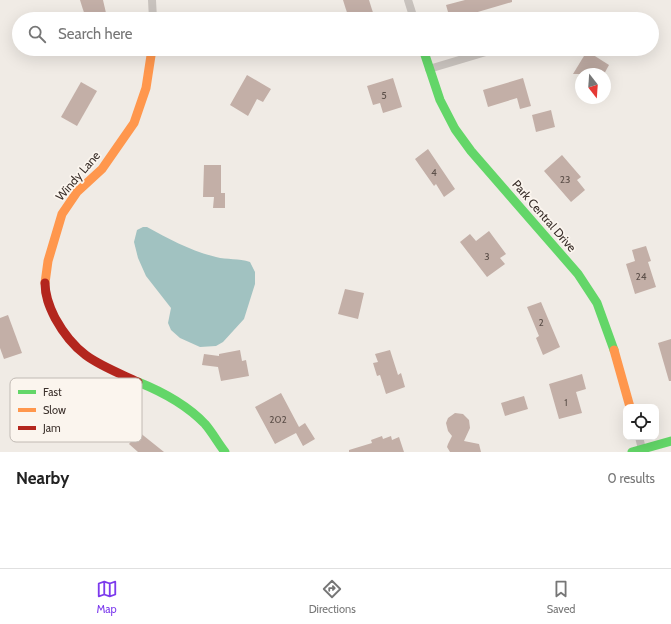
<!DOCTYPE html>
<html lang="en">
<head>
<meta charset="utf-8">
<style>
	body { margin:0; font-family:Cabin,sans-serif; background:#f6f6f6; color:#222 }
	.controls { position:absolute; right:12px; bottom:12px; display:grid; overflow:hidden; border-radius:8px; box-shadow:0 4px 16px #0002 }
	.controls button { width:36px; height:36px; display:grid; place-items:center; padding:0; border:0; border-bottom:1px solid #e0e0e0; background:#fff; color:#222; font:20px sans-serif }
	.compass { position:absolute; left:575px; top:68px; width:36px; height:36px; border-radius:50%; background:#fff; box-shadow:0 4px 16px #0002; rotate:163deg }
	.list { margin:0; padding:0; list-style:none }
	h2 { display:flex; justify-content:space-between; align-items:center; height:52px; margin:0; padding:0 16px; font-size:17px }
	h2 small { font-size:13px; font-weight:400; color:#767676 }
	.icon { flex:none; width:22px; height:22px; fill:none; stroke:currentColor; stroke-width:2; stroke-linecap:round; stroke-linejoin:round }
	.map { position:relative; flex:none; width:671px; height:452px; overflow:hidden }
	.search { position:absolute; background:#fff; box-shadow:0 4px 16px #0002; left:12px; right:12px; top:12px; height:44px; display:flex; align-items:center; gap:10px; box-sizing:border-box; padding:0 14px; border-radius:22px; color:#767676; font-size:15px }
	.sheet { height:116px; background:#fff }
	nav { display:flex; justify-content:space-around; align-items:center; box-sizing:border-box; height:56px; border-top:1px solid #e0e0e0; background:#fff; font-size:11px; color:#767676 }
	nav a { display:grid; justify-items:center; gap:2px }
	nav .on { color:#7c3aed }
	.map>svg:first-child { display:block }
	.water { fill:#a1c2c1 }
	.building { fill:#c3afa7 }
	.lines { fill:none; stroke-linecap:round; stroke-linejoin:round }
	.street { stroke:#c9c3be; stroke-width:8 }
	.fast { stroke:#63d668; stroke-width:9 }
	.slow { stroke:#ff974d; stroke-width:9 }
	.jam { stroke:#b3261e; stroke-width:9 }
	.labels { text-anchor:middle; stroke-width:3.5; stroke-linejoin:round; paint-order:stroke }
	.number-label { font-size:10px; fill:#5d504a }
	.street-label { font-size:12px; fill:#3b302b; stroke:#fbf5ee }
	.key { fill:#fbf5ee; stroke:#c1bab4; stroke-width:1 }
	.key-label { font-size:11px; fill:#3b302b }
</style>
</head>
<body>
<div class="map">
<svg width="671" height="452" viewBox="0 0 671 452">
	<rect width="100%" height="100%" fill="#f0ebe5"/>
	<path class="water" d="M143,227H147C169,239 191,251 216,257C227,260 239,258 250,262L255,272V284L244,319L223,342L216,346L200,347L180,338L171,330L168,323L171,308L146,276L138,258L134,242L137,230Z"/>
	<g class="building">
		<polygon points="80,0 103,0 106,13 86,19"/>
		<polygon points="343,0 369,0 375,19 349,19"/>
		<polygon points="465,0 512,0 512,2 454,19 450,19 446,5"/>
		<polygon points="587,51 609,65 604,74 573,74"/>
		<polygon points="247,75 271,89 263,102 257,99 248,116 230,105"/>
		<polygon points="393,78 402,107 383,113 380,103 373,105 367,86"/>
		<polygon points="523,78 531,106 520,109 517,98 488,107 483,90"/>
		<polygon points="81,82 97,91 77,126 61,117"/>
		<polygon points="551,110 555,127 536,132 532,115"/>
		<polygon points="428,149 455,189 444,197 436,184 434,186 415,159"/>
		<polygon points="562,155 581,177 577,180 585,190 571,202 544,171"/>
		<polygon points="204,165 221,165 221,193 225,193 225,208 213,208 214,197 203,197"/>
		<polygon points="489,231 506,254 500,258 505,264 487,277 460,242 470,234 476,241"/>
		<polygon points="646,246 651,261 648,262 656,287 635,294 626,264 635,261 632,250"/>
		<polygon points="345,289 364,293 358,319 338,314"/>
		<polygon points="541,302 560,347 543,355 536,338 539,336 527,307"/>
		<polygon points="8,315 22,353 4,359 0,348 0,318"/>
		<polygon points="671,339 671,381 669,381 658,343"/>
		<polygon points="240,350 242,361 246,360 249,376 221,381 218,367 202,365 204,354 219,356 219,354"/>
		<polygon points="390,350 398,375 401,373 405,387 386,394 380,375 377,376 373,363 378,362 375,354"/>
		<polygon points="582,374 586,389 576,392 582,413 559,419 549,384"/>
		<polygon points="281,393 299,427 305,423 315,439 303,446 296,433 275,444 255,407"/>
		<polygon points="524,396 528,409 505,416 501,403"/>
		<polygon points="455,413 463,414 469,420 470,428 464,441 479,444 481,452 450,452 447,447 448,444 452,436 448,431 446,423 448,418"/>
		<polygon points="139,432 164,452 138,452 129,444"/>
		<polygon points="382,436 383,439 391,436 392,440 399,437 404,452 349,452 349,450 372,443 371,440"/>
	</g>
	<g class="lines">
		<g class="street">
			<polyline points="152,0 153,19"/>
			<polyline points="408,0 414,19"/>
			<polyline points="429,69 496,49"/>
			<polyline points="639,437 642,449"/>
		</g>
		<g class="fast">
			<polyline points="423,49 440,100 455,129 471,151 578,274 597,303 614,350"/>
			<path d="M138,382C163,392 186,404 205,424C212,432 218,443 225,452"/>
			<polyline points="632,452 671,441"/>
		</g>
		<g class="slow">
			<polyline points="45,283 48,261 62,214 77,192 102,169 134,123 146,88 152,49"/>
			<polyline points="614,350 630,407"/>
		</g>
		<path class="jam" d="M45,283C45,296 49,306 55,318C77,358 99,364 138,382"/>
	</g>
	<g class="labels">
		<g class="number-label">
			<text x="384" y="99">5</text>
			<text x="434" y="176">4</text>
			<text x="565" y="183">23</text>
			<text x="487" y="260">3</text>
			<text x="641" y="280">24</text>
			<text x="541" y="326">2</text>
			<text x="566" y="406">1</text>
			<text x="278" y="423">202</text>
		</g>
		<g class="street-label">
			<text transform="translate(78 176) rotate(-49)" y="4">Windy Lane</text>
			<text transform="translate(544 216) rotate(49)" y="4">Park Central Drive</text>
		</g>
	</g>
	<rect x="10" y="378" width="132" height="64" rx="6" class="key"/>
	<rect x="18" y="390" width="18" height="4" fill="#63d668"/>
	<rect x="18" y="408" width="18" height="4" fill="#ff974d"/>
	<rect x="18" y="426" width="18" height="4" fill="#b3261e"/>
	<g class="key-label">
		<text x="43" y="396">Fast</text>
		<text x="43" y="414">Slow</text>
		<text x="43" y="432">Jam</text>
	</g>
</svg>
<div class="controls">
<button><svg class="icon" aria-label="locate" viewBox="0 0 24 24"><circle cx="12" cy="12" r="6"/><path d="M12 2v4M12 18v4M2 12h4M18 12h4"/></svg></button>
</div>
<svg class="compass" viewBox="-18 -18 36 36"><path d="M0-13l5 13h-10z" fill="#e53935"/><path d="M0 13l5-13h-10z" fill="#767676"/></svg>
<div class="search"><svg class="icon" aria-label="search" viewBox="0 0 24 24"><circle cx="10" cy="10" r="6"/><path d="M15 15l6 6"/></svg>Search here</div>
</div>
<section class="sheet">
<h2>Nearby<small>0 results</small></h2>
<ul class="list">
</ul>
</section>
<nav>
<a class="on"><svg class="icon" aria-label="map" viewBox="0 0 24 24"><path d="M3 6l6-2 6 2 6-2v14l-6 2-6-2-6 2zM9 4v14M15 6v14"/></svg>Map</a>
<a><svg class="icon" aria-label="directions" viewBox="0 0 24 24"><path d="M12 3l9 9-9 9-9-9zM9 14v-3h6M13 9l2 2-2 2"/></svg>Directions</a>
<a><svg class="icon" aria-label="saved" viewBox="0 0 24 24"><path d="M7 4h10v16l-5-4-5 4z"/></svg>Saved</a>
</nav>
</body>
</html>
